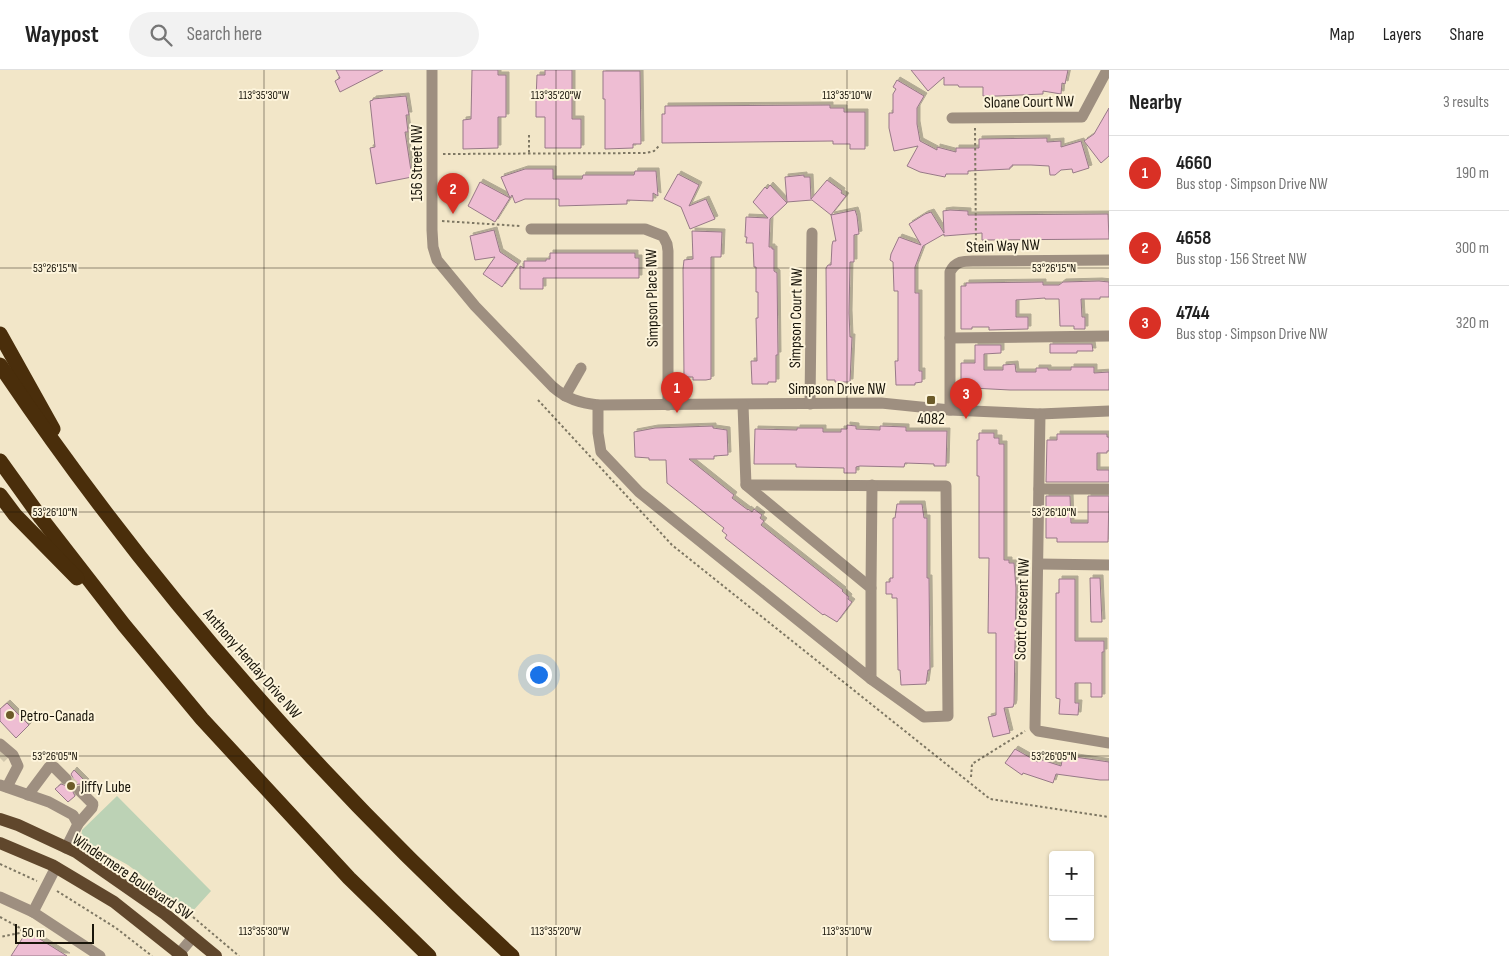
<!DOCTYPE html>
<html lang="en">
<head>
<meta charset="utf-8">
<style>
	body { margin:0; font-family:"Sofia Sans Condensed",sans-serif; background:#f2f2f2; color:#222 }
	.controls { position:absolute; right:15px; bottom:15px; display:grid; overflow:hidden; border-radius:5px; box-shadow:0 1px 4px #0004 }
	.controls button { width:45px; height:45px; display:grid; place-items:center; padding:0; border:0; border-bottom:1px solid #e0e0e0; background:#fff; color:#222; font:25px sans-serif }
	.scale { position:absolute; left:15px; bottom:12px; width:79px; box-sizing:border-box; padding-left:5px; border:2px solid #19150a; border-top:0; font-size:14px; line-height:18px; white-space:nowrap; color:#19150a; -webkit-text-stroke:4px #fdf4db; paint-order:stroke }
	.you { position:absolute; left:538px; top:604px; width:18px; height:18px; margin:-12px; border:4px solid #fff; border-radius:50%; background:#1a73e8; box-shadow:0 0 0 8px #1a73e833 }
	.badge { display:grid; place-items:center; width:32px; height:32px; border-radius:50%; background:#d93025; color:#fff; font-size:16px; font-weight:700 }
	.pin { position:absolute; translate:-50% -41px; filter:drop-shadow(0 1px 2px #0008) }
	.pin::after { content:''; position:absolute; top:26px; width:18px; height:15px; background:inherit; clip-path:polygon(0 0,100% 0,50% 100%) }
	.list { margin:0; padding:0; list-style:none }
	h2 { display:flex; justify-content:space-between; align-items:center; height:65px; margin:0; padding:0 20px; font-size:21px }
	h2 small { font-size:16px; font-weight:400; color:#767676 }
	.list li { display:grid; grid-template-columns:32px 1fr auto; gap:15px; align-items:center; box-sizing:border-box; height:75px; padding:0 20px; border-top:1px solid #e0e0e0 }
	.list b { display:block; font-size:19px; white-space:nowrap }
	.list p { margin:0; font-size:16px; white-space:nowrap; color:#767676 }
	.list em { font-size:16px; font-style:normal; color:#767676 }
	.icon { flex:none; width:28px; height:28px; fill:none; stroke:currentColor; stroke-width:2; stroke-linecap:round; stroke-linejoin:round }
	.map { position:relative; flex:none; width:1109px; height:886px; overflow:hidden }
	header { display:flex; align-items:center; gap:30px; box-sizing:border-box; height:70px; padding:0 25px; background:#fff; border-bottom:1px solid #e0e0e0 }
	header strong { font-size:24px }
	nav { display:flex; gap:28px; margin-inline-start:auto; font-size:18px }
	.search { width:350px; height:45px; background:#f2f2f2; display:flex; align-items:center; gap:12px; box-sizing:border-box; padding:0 18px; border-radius:28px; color:#767676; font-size:19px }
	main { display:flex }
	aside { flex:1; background:#fff }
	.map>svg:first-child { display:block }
	.green { fill:#bcd2b5 }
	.building { fill:#eebdd3; stroke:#977987; filter:url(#shadow) }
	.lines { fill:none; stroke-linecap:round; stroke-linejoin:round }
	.minor-tunnel { stroke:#d1c7ac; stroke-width:11; stroke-dasharray:11 5.5; stroke-linecap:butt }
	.path { stroke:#7e7763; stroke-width:2; stroke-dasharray:2.5 2.5; stroke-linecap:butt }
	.minor { stroke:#9e8f80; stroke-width:11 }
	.major { stroke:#60472c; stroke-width:12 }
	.highway { stroke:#4a2e0b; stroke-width:15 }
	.ticks { fill:none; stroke:#19150a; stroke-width:1; stroke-opacity:0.45 }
	.poi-dot { fill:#6c5b29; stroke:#fdf4db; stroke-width:2 }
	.labels { text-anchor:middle; stroke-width:4; stroke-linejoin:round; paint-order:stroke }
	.street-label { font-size:16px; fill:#19150a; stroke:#fdf4db }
	.poi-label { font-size:16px; fill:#19150a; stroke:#fdf4db; text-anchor:start }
	.ticks-label { font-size:12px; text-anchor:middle; fill:#19150a; stroke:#fdf4db; stroke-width:4; stroke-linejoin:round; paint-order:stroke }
</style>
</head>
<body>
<header>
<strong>Waypost</strong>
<div class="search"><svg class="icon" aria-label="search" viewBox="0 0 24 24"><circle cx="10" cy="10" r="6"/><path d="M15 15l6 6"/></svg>Search here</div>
<nav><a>Map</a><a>Layers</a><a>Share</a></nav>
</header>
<main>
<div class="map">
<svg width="1109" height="886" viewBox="0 0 1109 886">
	<defs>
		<filter id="shadow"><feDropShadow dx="3" dy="-3" stdDeviation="0" flood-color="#0004"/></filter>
	</defs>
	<rect width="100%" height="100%" fill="#f2e6c8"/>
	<polygon class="green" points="117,726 211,821 191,843 128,795 81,769 82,760"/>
	<g class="building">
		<polygon points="336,0 383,0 340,22 335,11 340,8"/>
		<polygon points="472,0 498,0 498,5 506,5 506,47 498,47 498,78 463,79 463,50 471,49"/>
		<polygon points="545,0 572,0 572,49 581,49 581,78 545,78 545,47 536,47 536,30 537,5 545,5"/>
		<polygon points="911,0 1068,0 1065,14 1062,13 1061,24 1043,21 1043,24 997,26 983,26 983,17 959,17 958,15 944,15 944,7 928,21"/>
		<polygon points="603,1 640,1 641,74 633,74 633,78 605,79 605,29 603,29"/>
		<polygon points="897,10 924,26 917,38 917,54 920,71 937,80 937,77 956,82 956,78 979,78 979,69 1047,68 1047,72 1061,71 1061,77 1081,71 1089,98 1073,103 1072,99 1061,100 1055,105 1050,105 1049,96 1031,95 1012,95 1012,97 1010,97 1010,99 968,101 968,104 946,104 945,107 920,102 907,96 918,76 894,81 889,58 889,43 893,43 893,24 896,19 893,17"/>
		<polygon points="406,26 409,45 406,45 408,62 405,62 412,107 376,114 370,78 375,77 370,31 373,30 373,29"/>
		<polygon points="830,35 830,38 844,38 844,42 865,42 865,79 850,79 850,74 833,74 833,71 662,73 662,44 665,44 665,36"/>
		<polygon points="1109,38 1109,86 1101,93 1084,71 1094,64"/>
		<polygon points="525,99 553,99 553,109 582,109 583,105 634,105 635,101 656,101 658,126 653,123 653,131 627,130 627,134 559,136 559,129 525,129 515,133 512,125 510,128 501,107"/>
		<polygon points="678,104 699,115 689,136 706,129 715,149 690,159 681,137 664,129"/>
		<polygon points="804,105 804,107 810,107 811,129 827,110 842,121 841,123 846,126 831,145 855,140 857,146 859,164 854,165 854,192 850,192 849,243 850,267 852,267 850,312 835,312 835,310 827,310 826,198 828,195 831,195 832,175 833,171 836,171 831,145 812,130 787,132 785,107"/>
		<polygon points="480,112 510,128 495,152 468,136"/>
		<polygon points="770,115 787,133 770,149 769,177 772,177 772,179 774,179 774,201 777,203 778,285 776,285 776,312 768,312 768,314 752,314 751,291 757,291 756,248 758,248 758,222 756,222 756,197 754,197 753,173 746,173 747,167 745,167 746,147 768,148 753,132 765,117 767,119"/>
		<polygon points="950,140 968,141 968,145 1108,144 1109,169 982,170 982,163 944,166 944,164 923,176 915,197 915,223 919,223 919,301 922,301 922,312 915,313 915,315 896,315 895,291 898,291 898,221 894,221 893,192 890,190 891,184 899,167 921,175 909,154 925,144 931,142 944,163 943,141"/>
		<polygon points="494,160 500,182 518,194 502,217 483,204 495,187 475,190 470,166"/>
		<polygon points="692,161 722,162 721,187 711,187 711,309 706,310 693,310 693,307 684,307 683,199 684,190 693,189"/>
		<polygon points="550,183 635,183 635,188 639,188 639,208 543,208 543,219 520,219 520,196 524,198 524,191 546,191 546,189 550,189"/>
		<polygon points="1099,211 1109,212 1109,227 1100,227 1100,229 1081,229 1082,247 1085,247 1085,259 1074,259 1074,256 1060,256 1059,229 1045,229 1045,228 1016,230 1016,247 1028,247 1028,259 989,260 989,257 972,257 972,259 961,259 961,216 966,216 966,213 1043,212 1043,215 1059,215 1063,212"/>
		<polygon points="1050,274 1092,274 1093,281 1077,281 1077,283 1050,283"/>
		<polygon points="975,275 1001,275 1001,283 984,284 984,300 1003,300 1003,295 1015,294 1016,302 1036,302 1036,298 1048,298 1048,300 1071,300 1071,297 1094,297 1094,303 1109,302 1109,320 1010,320 972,318 972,313 961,313 961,293 975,293"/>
		<polygon points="847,355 856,356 856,359 880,360 880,356 906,357 906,361 947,361 946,396 934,396 934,394 905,393 904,397 860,396 856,397 856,403 844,403 844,398 796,397 796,394 754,394 755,359 797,360 797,358 823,358 823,362 841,362 841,359 847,359"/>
		<polygon points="713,356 713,358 727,360 728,385 714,386 714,389 689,389 734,425 732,428 748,440 748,439 752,442 754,439 762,445 760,448 764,451 761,455 843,520 842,521 849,527 848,529 852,532 837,552 824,544 823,545 725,468 727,465 722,461 724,458 667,413 666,390 649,390 649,388 635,387 634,362 655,358"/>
		<polygon points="979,363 994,363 994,368 999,368 999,374 1004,374 1004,490 1009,490 1009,493 1014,493 1016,518 1014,633 1013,637 1004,638 1010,663 993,667 988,647 996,645 996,563 988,563 989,488 979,488 979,406 977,406 977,370 979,370"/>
		<polygon points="1057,364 1107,364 1107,367 1109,367 1109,381 1107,381 1107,383 1097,383 1097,400 1109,400 1109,412 1046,412 1047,370 1057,370"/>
		<polygon points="1046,426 1070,426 1071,453 1088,453 1088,426 1109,426 1108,472 1057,472 1057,468 1046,468"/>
		<polygon points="897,434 922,434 924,448 927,448 927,508 929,508 930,600 928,600 926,614 901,615 900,600 898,600 897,528 892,528 892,524 886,524 886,512 890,512 890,508 893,508 893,448 895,448"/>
		<polygon points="1090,508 1100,508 1102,552 1091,552"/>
		<polygon points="1059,509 1075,509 1075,571 1104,571 1104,582 1102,582 1102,627 1091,627 1091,613 1075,613 1075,633 1079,633 1078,645 1059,644 1060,629 1056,628 1056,523 1059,523"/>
		<polygon points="7,633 29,655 16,668 0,651 0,639"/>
		<polygon points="1015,679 1038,692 1039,689 1061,696 1063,686 1068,686 1109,692 1109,710 1100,710 1056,704 1053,713 1023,703 1022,705 1005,693"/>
		<polygon points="74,700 87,713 85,716 79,714 74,716 73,722 75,726 68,732 55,719 61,714 67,716 72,714 73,708 71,704"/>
		<polygon points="27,861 67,886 11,886"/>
	</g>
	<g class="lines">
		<g class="minor-tunnel">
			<polyline points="0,688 7,681"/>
			<polyline points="66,709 80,721"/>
		</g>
		<g class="path">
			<polyline points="975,58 976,181"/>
			<polyline points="529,65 529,84"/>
			<polyline points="443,84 646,83 654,81 659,76"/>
			<polyline points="442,151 520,156"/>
			<polyline points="538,330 672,475 990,729 1109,747"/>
			<polyline points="971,707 972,694 1025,661"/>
			<polyline points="0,794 37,811"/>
			<polyline points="57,821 116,858 152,886"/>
			<polyline points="0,847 22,859 20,863 0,867"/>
			<polyline points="193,847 239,886"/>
		</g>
		<g class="minor">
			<path d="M432,0V160L433,177L437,190L475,236L553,317C567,329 580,333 598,335L881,333L950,340L1040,344L1109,341"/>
			<polyline points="952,48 1082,47 1107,0"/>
			<polyline points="531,159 645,159 663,166 667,174 668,181 668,335"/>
			<polyline points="950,268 1109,266"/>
			<polyline points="565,326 581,298"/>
			<polyline points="810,334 812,163"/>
			<polyline points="598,335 598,363 601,382 639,422 871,609 871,518 746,415 743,335"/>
			<path d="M950,340V202C956,190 965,191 976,191L1109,190"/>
			<polyline points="1040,344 1035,658 1038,661 1109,673"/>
			<polyline points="746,415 946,416 948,646 924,647 871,609"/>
			<polyline points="1039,419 1109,419"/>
			<polyline points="1039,494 1109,495"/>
			<polyline points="871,518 872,415"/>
			<polyline points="0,674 13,685 18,696 7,717"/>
			<polyline points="0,715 49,732 73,745 78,754"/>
			<polyline points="28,725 49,697 54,697 66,709"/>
			<polyline points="66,778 78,754 92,738 93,734 80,721"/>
			<polyline points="0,827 33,842 100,886"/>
			<polyline points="33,842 56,797"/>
			<polyline points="177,886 193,867"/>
		</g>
		<g class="major">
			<polyline points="0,749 18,755 76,782 165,844 216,886"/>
			<polyline points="0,773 52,795 114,832 182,886"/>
		</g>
		<g class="highway">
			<polyline points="0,264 53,359"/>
			<path d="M0,295C146,512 320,710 512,886"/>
			<polyline points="0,391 41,448 124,555 202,649 349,808 429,886"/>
			<polyline points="0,425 15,445 77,508"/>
		</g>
	</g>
	<path class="ticks" d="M264,0V886M556,0V886M847,0V886M0,198H1109M0,442H1109M0,686H1109"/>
	<g class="poi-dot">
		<rect x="926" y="325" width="10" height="10" rx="2.5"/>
		<circle cx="10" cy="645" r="5"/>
		<circle cx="71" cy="716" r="5"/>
	</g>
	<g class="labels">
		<g class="street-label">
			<text transform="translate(1029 31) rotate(-1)" y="6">Sloane Court NW</text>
			<text transform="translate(416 93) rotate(-90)" y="6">156 Street NW</text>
			<text transform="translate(1003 175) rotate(-2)" y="6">Stein Way NW</text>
			<text transform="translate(651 228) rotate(-91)" y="6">Simpson Place NW</text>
			<text transform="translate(795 248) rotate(-89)" y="6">Simpson Court NW</text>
			<text x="837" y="324">Simpson Drive NW</text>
			<text transform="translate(1021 539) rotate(-88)" y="6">Scott Crescent NW</text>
			<text transform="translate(253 593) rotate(49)" y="6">Anthony Henday Drive NW</text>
			<text transform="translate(133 806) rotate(34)" y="6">Windermere Boulevard SW</text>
		</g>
		<g class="poi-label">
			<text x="931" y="354" text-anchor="middle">4082</text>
			<text x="20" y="651">Petro-Canada</text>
			<text x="81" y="722">Jiffy Lube</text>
		</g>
	</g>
	<g class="ticks-label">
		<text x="264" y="29">113°35'30"W</text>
		<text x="556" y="29">113°35'20"W</text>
		<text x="847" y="29">113°35'10"W</text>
		<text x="55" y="202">53°26'15"N</text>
		<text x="1054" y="202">53°26'15"N</text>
		<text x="55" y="446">53°26'10"N</text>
		<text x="1054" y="446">53°26'10"N</text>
		<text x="55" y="690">53°26'05"N</text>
		<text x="1054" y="690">53°26'05"N</text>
		<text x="264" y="865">113°35'30"W</text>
		<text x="556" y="865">113°35'20"W</text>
		<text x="847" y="865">113°35'10"W</text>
	</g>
</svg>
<div class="controls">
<button>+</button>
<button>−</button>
</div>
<div class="scale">50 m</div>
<div class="you"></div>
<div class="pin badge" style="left:677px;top:343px">1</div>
<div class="pin badge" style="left:453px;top:144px">2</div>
<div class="pin badge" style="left:966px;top:349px">3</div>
</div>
<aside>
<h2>Nearby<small>3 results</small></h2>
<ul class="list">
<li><span class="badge">1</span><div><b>4660</b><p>Bus stop · Simpson Drive NW</p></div><em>190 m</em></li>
<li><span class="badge">2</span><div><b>4658</b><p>Bus stop · 156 Street NW</p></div><em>300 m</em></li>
<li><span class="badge">3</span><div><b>4744</b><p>Bus stop · Simpson Drive NW</p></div><em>320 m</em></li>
</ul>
</aside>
</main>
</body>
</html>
